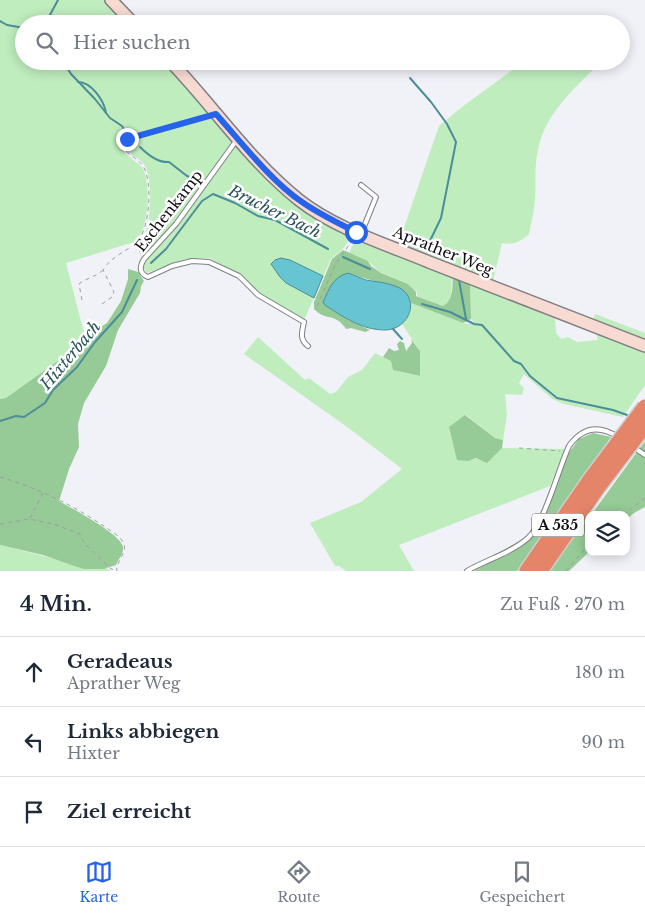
<!DOCTYPE html>
<html lang="de">
<head>
<meta charset="utf-8">
<style>
	body { margin:0; font-family:"Libre Baskerville",serif; background:#f6f6f7; color:#1f2937 }
	.controls { position:absolute; right:15px; bottom:15px; display:grid; overflow:hidden; border-radius:10px; box-shadow:0 2px 12px #0003 }
	.controls button { width:45px; height:45px; display:grid; place-items:center; padding:0; border:0; border-bottom:1px solid #e0e1e3; background:#fff; color:#1f2937; font:25px sans-serif }
	.stop { position:absolute; width:15px; height:15px; margin:-11px; border:4px solid #2563eb; border-radius:50%; background:#fff }
	.stop.end { background:#2563eb; border-color:#fff; box-shadow:0 1px 5px #0008 }
	.list { margin:0; padding:0; list-style:none }
	h2 { display:flex; justify-content:space-between; align-items:center; height:65px; margin:0; padding:0 20px; font-size:21px }
	h2 small { font-size:16px; font-weight:400; color:#747a83 }
	.list li { display:grid; grid-template-columns:32px 1fr auto; gap:15px; align-items:center; box-sizing:border-box; height:70px; padding:0 20px; border-top:1px solid #e0e1e3 }
	.list b { display:block; font-size:19px; white-space:nowrap }
	.list p { margin:0; font-size:16px; white-space:nowrap; color:#747a83 }
	.list em { font-size:16px; font-style:normal; color:#747a83 }
	.icon { flex:none; width:28px; height:28px; fill:none; stroke:currentColor; stroke-width:2; stroke-linecap:round; stroke-linejoin:round }
	.map { position:relative; flex:none; width:645px; height:571px; overflow:hidden }
	.search { position:absolute; background:#fff; box-shadow:0 2px 12px #0003; left:15px; right:15px; top:15px; height:55px; display:flex; align-items:center; gap:12px; box-sizing:border-box; padding:0 18px; border-radius:28px; color:#747a83; font-size:19px }
	.sheet { height:275px; background:#fff }
	nav { display:flex; justify-content:space-around; align-items:center; box-sizing:border-box; height:70px; border-top:1px solid #e0e1e3; background:#fff; font-size:14px; color:#747a83 }
	nav a { display:grid; justify-items:center; gap:2px }
	nav .on { color:#2563eb }
	.map>svg:first-child { display:block }
	.green { fill:#bfedbe }
	.forest { fill:#96ca96 }
	.water { fill:#66c5d1; stroke:#4c8e97 }
	.lines { fill:none; stroke-linecap:round; stroke-linejoin:round }
	.stream { stroke:#4c8e97; stroke-width:2 }
	.lane-casing { stroke:#7e7e84; stroke-width:6 }
	.secondary-casing { stroke:#7e7e84; stroke-width:14 }
	.highway-casing { stroke:#cfcfcf; stroke-width:18 }
	.path { stroke:#9d9da3; stroke-width:1; stroke-dasharray:4 4; stroke-linecap:butt }
	.lane { stroke:#fff; stroke-width:4 }
	.secondary { stroke:#f7dad2; stroke-width:11 }
	.highway { stroke:#e48468; stroke-width:15 }
	.highway-bridge-casing { stroke:#cfcfcf; stroke-width:18; stroke-linecap:butt }
	.highway-bridge { stroke:#e48468; stroke-width:15 }
	.route { stroke:#2563eb; stroke-width:6 }
	.labels { text-anchor:middle; stroke-width:5; stroke-linejoin:round; paint-order:stroke }
	.shield { fill:#fff; stroke:#565658; stroke-width:1 }
	.shield-label { font-size:14px; font-weight:bold; fill:#0e0e10 }
	.street-label { font-size:15px; fill:#0e0e10; stroke:#fff }
	.water-label { font-size:16px; font-style:italic; fill:#295459; stroke:#fff }
</style>
</head>
<body>
<div class="map">
<svg width="645" height="571" viewBox="0 0 645 571">
	<rect width="100%" height="100%" fill="#f1f1f8"/>
	<g class="green">
		<path d="M0,0H104L127,24H24V61H163L210,113C187,121 164,128 140,134C134,135 126,136 122,141C115,152 139,161 143,169C151,184 149,234 134,242L66,263L85,337L62,358L6,398L0,399Z"/>
		<path d="M528,61H580L594,69C570,92 544,117 538,150C534,167 536,184 535,200C534,212 531,223 529,234C520,242 514,245 502,243L493,281L399,242L439,126L462,107L511,71Z"/>
		<path d="M215,118L234,139L190,201L154,247L145,254L138,244C140,241 143,237 145,234C151,221 153,176 144,164C138,157 126,154 125,145L130,140L138,137Z"/>
		<polygon points="237,143 352,236 343,249 331,259 304,320 262,295 238,274 210,258 185,259 147,273 143,268 147,259 173,231"/>
		<polygon points="357,236 452,275 451,296 449,303 443,306 417,296 417,292 408,284 380,272 368,261 349,253"/>
		<path d="M470,283L555,319L556,333L561,339L568,337L577,342L598,340L593,322L595,314L645,333V385L623,417L564,404L552,399L524,374L519,383L524,388L522,395L505,394L507,415L503,440L495,438L466,415L449,428L458,460C471,461 491,457 502,448L565,449L550,486L399,545L414,571H346L339,566H335L310,523L361,502L402,469L350,429L244,354L258,337L305,380L309,378L330,394L336,392L348,377L362,370L375,353L391,361L393,370L419,376L420,351L402,324L410,313L411,303L463,323L476,325L471,319Z"/>
		<polygon points="0,545 55,559 83,569 107,568 110,571 0,571"/>
	</g>
	<g class="forest">
		<path d="M343,250L368,261L371,266L381,273L408,284L416,292V296L443,306C454,300 452,287 453,275L470,283L471,319L463,323L411,303C404,285 365,280 348,273L323,302L348,320L370,330L365,332L351,328L346,329C344,326 341,322 337,320C329,315 324,319 314,309V302L332,259Z"/>
		<path d="M128,269L138,272L144,281L141,286L140,293L118,330L106,366L84,403L78,424L79,447L69,469L59,501C71,508 121,534 123,547C124,553 118,560 116,565L103,569H83L43,555L0,545V399L6,398L62,358L85,337L107,323L121,301L128,279Z"/>
		<polygon points="411,339 420,351 420,376 393,370 391,361 383,357 389,348 394,351 399,350 397,344 400,341 404,343 406,351 412,343"/>
		<polygon points="465,415 495,438 503,440 502,448 487,463 476,458 468,461 457,460 449,427"/>
		<polygon points="593,433 611,437 517,571 474,571 517,549 536,534 568,454 579,439"/>
		<polygon points="645,441 645,507 634,513 626,520 626,515 591,515"/>
		<polygon points="589,517 589,552 569,571 549,571"/>
	</g>
	<g class="water">
		<polygon points="281,258 290,260 323,276 314,298 286,283 280,277 271,264 275,260"/>
		<path d="M348,273C354,275 360,278 366,280C377,282 393,283 403,290C420,305 406,330 385,330C362,330 343,317 325,305L323,302C329,289 333,277 348,273Z"/>
	</g>
	<g class="lines">
		<g class="stream">
			<polyline points="0,21 7,25 24,28"/>
			<polyline points="45,24 58,0"/>
			<polyline points="63,61 71,74 95,99 110,118 122,126 128,135"/>
			<polyline points="410,78 431,102 447,124 456,142 441,218 427,247 434,251"/>
			<path d="M78,82C91,82 104,100 106,113"/>
			<path d="M140,147C147,154 158,163 169,162L187,176L195,179L197,182"/>
			<polyline points="343,257 370,269"/>
			<polyline points="151,263 166,249 202,201 213,194 235,203 258,216 275,220 328,249"/>
			<polyline points="452,277 459,280 466,319"/>
			<polyline points="422,304 450,312 474,324 482,325 514,361 521,364 530,376 557,398 613,410 627,415"/>
			<polyline points="393,329 402,339"/>
			<polyline points="0,421 16,416 24,417 45,403 53,390 77,367 95,342 122,312 137,280"/>
		</g>
		<g class="lane-casing">
			<g id="lane">
				<path d="M236,141L176,224L144,259C140,266 138,273 148,277L172,266L192,261L209,262L239,276L258,295L304,322C302,332 299,339 308,346"/>
				<polyline points="361,185 376,197 361,234"/>
				<polyline points="632,446 645,455"/>
				<path d="M467,571C486,560 511,553 528,538C545,522 558,470 569,446C582,428 598,424 618,437"/>
			</g>
		</g>
		<g class="secondary-casing">
			<g id="secondary">
				<polyline points="111,0 134,24"/>
				<path d="M170,61C214,107 250,161 299,200C336,229 386,244 429,262C501,290 573,318 645,346"/>
			</g>
		</g>
		<g class="highway-casing">
			<g id="highway">
				<polyline points="527,571 590,480"/>
				<polyline points="540,571 598,487"/>
			</g>
		</g>
		<g class="path">
			<polyline points="136,244 141,254"/>
			<path d="M82,300L79,284C86,278 96,277 103,270"/>
			<path d="M102,304L112,297L114,292L103,270C112,256 124,253 136,243C150,231 153,181 143,166C138,159 129,155 123,148L124,143L134,137L152,133L206,117"/>
			<polyline points="317,306 336,263 352,241"/>
			<polyline points="519,448 560,451"/>
			<path d="M0,477C38,488 73,505 105,527C111,531 120,536 123,542C129,552 115,562 117,571"/>
			<polyline points="623,515 645,498"/>
			<polyline points="30,518 43,493"/>
			<polyline points="0,524 29,519 54,524 80,534 86,545 111,569 116,570"/>
			<polyline points="566,571 589,544"/>
		</g>
		<use href="#lane" class="lane"/>
		<use href="#secondary" class="secondary"/>
		<use href="#highway" class="highway"/>
		<g class="highway-bridge-casing">
			<g id="highway-bridge">
				<polyline points="590,480 645,407"/>
				<polyline points="598,487 645,425"/>
			</g>
		</g>
		<use href="#highway-bridge" class="highway-bridge"/>
	</g>
	<g class="lines">
		<path class="route" d="M127,139L216,114C242,143 271,181 302,202C319,214 338,223 356,232"/>
	</g>
	<g class="labels">
		<rect class="shield" x="532" y="513.5" width="52" height="23" rx="4"/>
		<g class="shield-label">
			<text x="558" y="530">A 535</text>
		</g>
		<g class="street-label">
			<text transform="translate(169 211) rotate(-52)" y="5">Eschenkamp</text>
			<text transform="translate(443 251) rotate(22)" y="5">Aprather Weg</text>
		</g>
		<g class="water-label">
			<text transform="translate(275 211) rotate(26)" y="6">Brucher Bach</text>
			<text transform="translate(70 355) rotate(-50)" y="6">Hixterbach</text>
		</g>
	</g>
</svg>
<div class="controls">
<button><svg class="icon" aria-label="layers" viewBox="0 0 24 24"><path d="M12 4l9 5-9 5-9-5zM3 14l9 5 9-5"/></svg></button>
</div>
<div class="stop" style="left:356px;top:232px"></div>
<div class="stop end" style="left:127px;top:139px"></div>
<div class="search"><svg class="icon" aria-label="search" viewBox="0 0 24 24"><circle cx="10" cy="10" r="6"/><path d="M15 15l6 6"/></svg>Hier suchen</div>
</div>
<section class="sheet">
<h2>4 Min.<small>Zu Fuß · 270 m</small></h2>
<ul class="list">
<li><svg class="icon" aria-label="ahead" viewBox="0 0 24 24"><path d="M12 20V5M6 11l6-6 6 6"/></svg><div><b>Geradeaus</b><p>Aprather Weg</p></div><em>180 m</em></li>
<li><svg class="icon" aria-label="left" viewBox="0 0 24 24"><path d="M17 20v-9H6M10 6l-5 5 5 5"/></svg><div><b>Links abbiegen</b><p>Hixter</p></div><em>90 m</em></li>
<li><svg class="icon" aria-label="arrive" viewBox="0 0 24 24"><path d="M6 21V4h12l-3 4 3 4H6"/></svg><div><b>Ziel erreicht</b></div></li>
</ul>
</section>
<nav>
<a class="on"><svg class="icon" aria-label="map" viewBox="0 0 24 24"><path d="M3 6l6-2 6 2 6-2v14l-6 2-6-2-6 2zM9 4v14M15 6v14"/></svg>Karte</a>
<a><svg class="icon" aria-label="directions" viewBox="0 0 24 24"><path d="M12 3l9 9-9 9-9-9zM9 14v-3h6M13 9l2 2-2 2"/></svg>Route</a>
<a><svg class="icon" aria-label="saved" viewBox="0 0 24 24"><path d="M7 4h10v16l-5-4-5 4z"/></svg>Gespeichert</a>
</nav>
</body>
</html>
